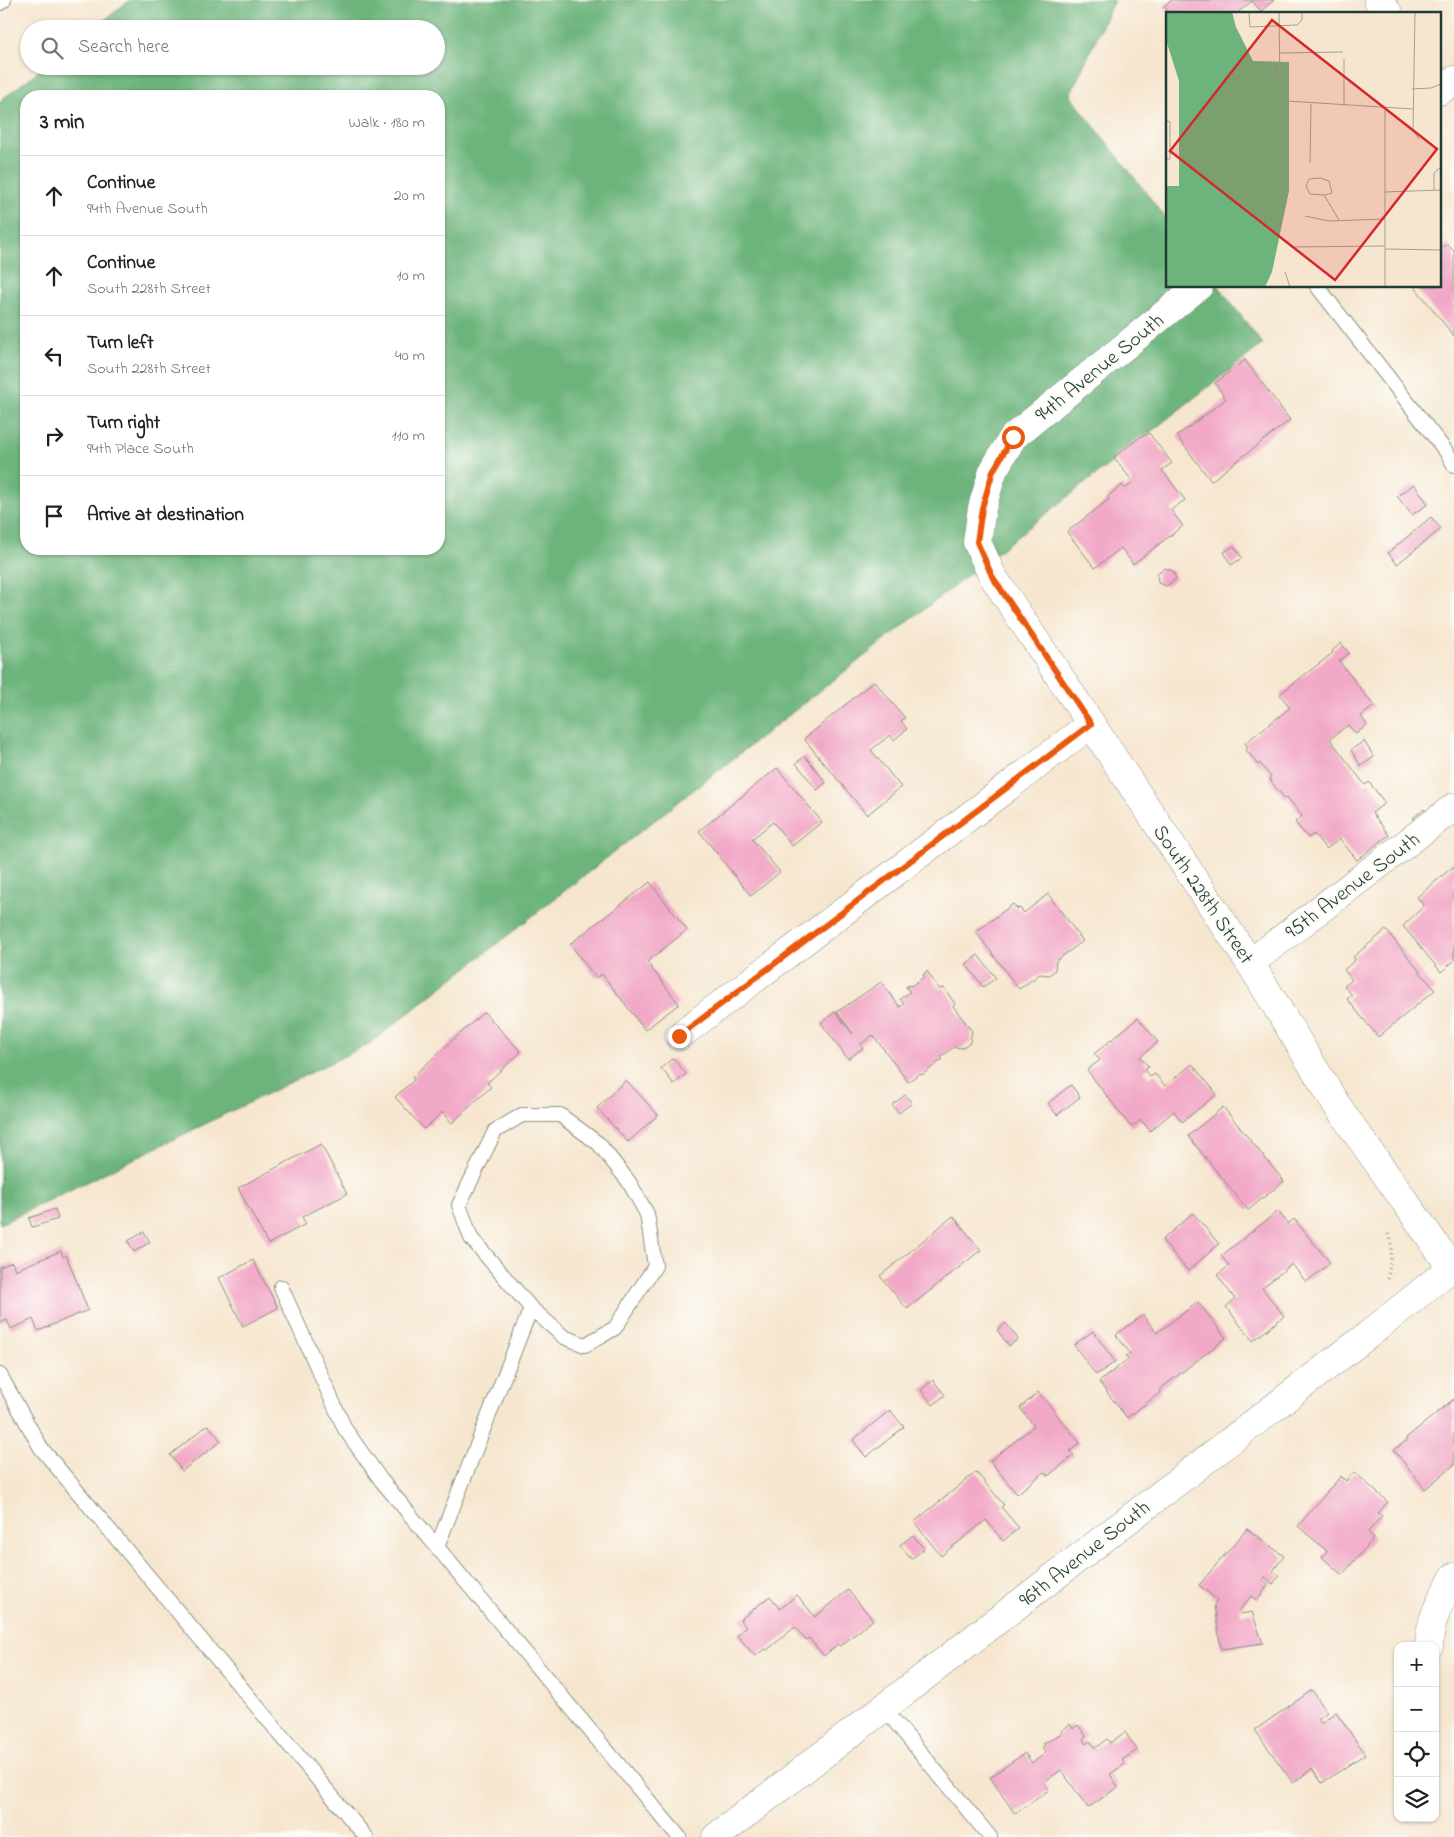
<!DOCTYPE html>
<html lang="en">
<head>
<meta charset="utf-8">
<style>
	body { margin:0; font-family:"Indie Flower",sans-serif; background:#f6f6f6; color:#202124 }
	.controls { position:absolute; right:15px; bottom:15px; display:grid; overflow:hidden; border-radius:10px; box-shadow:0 1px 4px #0004 }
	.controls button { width:45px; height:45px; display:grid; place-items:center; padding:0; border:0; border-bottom:1px solid #e0e0e0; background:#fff; color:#202124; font:25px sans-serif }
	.stop { position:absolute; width:15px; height:15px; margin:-11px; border:4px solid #ea580c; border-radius:50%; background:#fff }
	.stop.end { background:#ea580c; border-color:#fff; box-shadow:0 1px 5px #0008 }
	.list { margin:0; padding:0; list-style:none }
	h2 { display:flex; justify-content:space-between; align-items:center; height:65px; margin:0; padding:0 20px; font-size:21px }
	h2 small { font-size:16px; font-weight:400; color:#757577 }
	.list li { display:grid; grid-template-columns:32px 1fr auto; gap:15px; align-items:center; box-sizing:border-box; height:80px; padding:0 20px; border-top:1px solid #e0e0e0 }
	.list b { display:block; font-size:19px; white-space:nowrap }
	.list p { margin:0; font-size:16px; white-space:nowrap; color:#757577 }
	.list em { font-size:16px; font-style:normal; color:#757577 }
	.icon { flex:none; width:28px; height:28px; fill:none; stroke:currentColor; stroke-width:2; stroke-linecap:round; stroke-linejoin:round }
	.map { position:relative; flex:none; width:1454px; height:1837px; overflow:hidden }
	.search { position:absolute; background:#fff; box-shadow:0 1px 4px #0004; left:20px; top:20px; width:425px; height:55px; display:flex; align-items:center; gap:12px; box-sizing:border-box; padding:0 18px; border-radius:28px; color:#757577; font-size:19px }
	.panel { position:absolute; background:#fff; box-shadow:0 1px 4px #0004; left:20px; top:90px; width:425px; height:465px; border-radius:20px }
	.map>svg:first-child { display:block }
	.forest { fill:#6cb47b; stroke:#467858; fill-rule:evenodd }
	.building { fill:#f2a9c7 }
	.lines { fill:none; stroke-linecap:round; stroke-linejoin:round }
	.lane-casing { stroke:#8a9282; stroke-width:16 }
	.street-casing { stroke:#8a9282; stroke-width:29 }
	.path { stroke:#8a9282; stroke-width:3; stroke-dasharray:1 4; stroke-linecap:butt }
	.lane { stroke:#fff; stroke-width:14 }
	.street { stroke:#fff; stroke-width:28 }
	.route { stroke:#ea580c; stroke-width:6 }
	.labels { text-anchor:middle; stroke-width:5; stroke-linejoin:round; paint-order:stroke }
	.street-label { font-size:21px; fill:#1f3d34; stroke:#fdfcf7 }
	.inset-road { fill:none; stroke:#a0a291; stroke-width:1 }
	.view { fill:#d62828; fill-opacity:0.15; stroke:#d62828; stroke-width:2.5 }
	.inset-edge { fill:none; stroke:#1f3d34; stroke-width:2.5 }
</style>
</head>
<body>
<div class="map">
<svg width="1454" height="1837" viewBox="0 0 1454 1837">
	<rect width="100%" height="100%" fill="#fdfcf7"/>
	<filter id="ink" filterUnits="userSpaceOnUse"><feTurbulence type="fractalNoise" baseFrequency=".02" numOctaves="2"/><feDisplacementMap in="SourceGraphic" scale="10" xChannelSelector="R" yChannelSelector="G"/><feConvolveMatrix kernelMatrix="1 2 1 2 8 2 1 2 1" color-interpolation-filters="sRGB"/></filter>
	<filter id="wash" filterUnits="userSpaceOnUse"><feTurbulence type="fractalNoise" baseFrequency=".0096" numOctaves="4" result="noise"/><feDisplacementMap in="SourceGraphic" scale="20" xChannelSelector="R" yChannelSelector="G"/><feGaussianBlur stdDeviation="1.12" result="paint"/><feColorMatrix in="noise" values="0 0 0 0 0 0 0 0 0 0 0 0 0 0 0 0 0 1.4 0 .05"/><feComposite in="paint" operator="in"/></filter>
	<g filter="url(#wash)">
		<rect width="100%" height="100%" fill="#f6e6cf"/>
		<path class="forest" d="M130,0H1114L1070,95L1168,221V286H1218L1263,344L369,1044L0,1224V101L45,66H436V29H93ZM26,96H439V549H26Z"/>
		<g id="blocks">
			<g class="building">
				<polygon points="1172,0 1274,0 1261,11 1252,1 1236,14 1170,14 1164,6"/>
				<polygon points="1447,244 1453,250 1454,249 1454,336 1414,286 1440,286 1440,249"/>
				<polygon points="1245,360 1290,420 1211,481 1177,436 1226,399 1215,383"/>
				<polygon points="1149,433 1172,463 1162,470 1185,500 1171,510 1183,526 1133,564 1121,548 1095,568 1067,532 1109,499 1107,497 1122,485 1125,489 1133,482 1114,457 1143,435 1144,436"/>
				<polygon points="1414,484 1428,504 1412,515 1397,496"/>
				<polygon points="1431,517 1441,529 1397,564 1388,553"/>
				<polygon points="1234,546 1242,558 1231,565 1224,552"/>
				<polygon points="1165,568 1173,571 1176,579 1166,586 1158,583 1157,573"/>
				<polygon points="1341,643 1349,653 1339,661 1374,706 1361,716 1367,725 1356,734 1348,725 1330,739 1365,785 1369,782 1385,803 1372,813 1389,835 1357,860 1340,839 1326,849 1314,834 1308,838 1295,822 1302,816 1287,797 1285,799 1269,779 1271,777 1260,763 1258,765 1246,750 1248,748 1245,743 1290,708 1280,694 1333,653 1332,651"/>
				<polygon points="874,681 905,718 901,721 907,729 894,740 890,735 871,750 901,787 867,815 804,739"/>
				<polygon points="1364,741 1374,757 1361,766 1351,750"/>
				<polygon points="805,756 826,783 817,790 796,763"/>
				<polygon points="777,768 822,822 792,846 773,822 752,839 780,872 751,896 699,831"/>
				<polygon points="1424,809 1428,814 1417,823 1413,818"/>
				<polygon points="1454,866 1454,961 1441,972 1403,926 1424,906 1417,897"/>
				<polygon points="650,882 687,930 647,962 679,1004 645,1030 602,974 596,978 570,944"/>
				<polygon points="1048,894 1083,941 1056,961 1055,970 1049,975 1040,974 1019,989 976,932 1013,904 1018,909 1020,908 1024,913"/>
				<polygon points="1386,930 1435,990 1378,1037 1347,999 1352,995 1344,986 1352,980 1344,970 1355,960 1353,957"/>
				<polygon points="978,955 996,978 983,987 966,964"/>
				<polygon points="927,971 939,989 944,988 955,1004 953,1006 972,1031 970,1042 962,1048 954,1047 941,1057 943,1059 922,1075 920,1073 908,1082 873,1035 860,1045 863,1048 848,1059 821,1023 835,1012 853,1034 837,1012 881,982 900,1007 904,1004 900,999 910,992 906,987 910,985 911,986 924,977 923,975"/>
				<polygon points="484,1012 521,1052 487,1083 491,1087 452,1123 443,1112 424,1129 395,1097 414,1080 412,1077"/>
				<polygon points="1138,1018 1158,1042 1140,1057 1149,1067 1144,1070 1150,1077 1155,1074 1165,1086 1192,1064 1217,1094 1182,1122 1174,1111 1150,1131 1141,1120 1131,1127 1087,1070 1100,1060 1094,1054"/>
				<polygon points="673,1058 686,1074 674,1084 661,1068"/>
				<polygon points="626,1080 658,1115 628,1142 597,1108"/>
				<polygon points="1071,1085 1080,1097 1057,1115 1048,1103"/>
				<polygon points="905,1095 912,1103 899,1113 892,1105"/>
				<polygon points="1223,1107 1284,1181 1248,1210 1188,1136"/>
				<polygon points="321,1144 347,1194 302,1217 306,1224 268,1244 238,1188"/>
				<polygon points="55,1209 58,1219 32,1227 29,1218"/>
				<polygon points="1278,1211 1288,1224 1294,1219 1330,1263 1306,1282 1292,1264 1262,1288 1284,1316 1253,1341 1226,1307 1235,1299 1217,1275 1229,1266 1221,1256"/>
				<polygon points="1193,1213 1219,1244 1188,1271 1162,1240"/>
				<polygon points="953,1216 981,1250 907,1309 880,1276"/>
				<polygon points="144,1232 150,1242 134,1252 128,1241"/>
				<polygon points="61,1251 63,1257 66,1255 88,1310 38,1331 33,1319 11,1329 7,1320 0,1323 0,1267 12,1262 15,1270"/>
				<polygon points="253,1260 278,1308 243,1326 219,1278"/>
				<polygon points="1198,1302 1226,1338 1159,1390 1161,1392 1127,1418 1099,1382 1128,1359 1126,1356 1130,1353 1116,1335 1143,1315 1157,1333"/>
				<polygon points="1006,1323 1018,1339 1009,1346 997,1330"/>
				<polygon points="1093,1331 1115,1362 1096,1375 1074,1345"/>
				<polygon points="933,1380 945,1395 933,1405 921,1390"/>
				<polygon points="1038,1392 1080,1443 1070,1451 1074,1455 1048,1476 1044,1472 1017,1494 990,1461 1034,1426 1020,1408"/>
				<polygon points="1454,1399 1454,1465 1425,1489 1394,1450 1407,1440 1406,1438"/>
				<polygon points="890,1410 904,1427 866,1457 853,1440"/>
				<polygon points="208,1425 221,1441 182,1471 170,1455"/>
				<polygon points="976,1472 1004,1505 1001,1507 1019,1528 1003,1541 986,1520 941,1556 914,1522"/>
				<polygon points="1354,1472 1388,1502 1378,1513 1382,1516 1368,1532 1374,1538 1342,1575 1322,1557 1327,1551 1298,1526 1341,1476 1346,1481"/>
				<polygon points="1247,1529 1284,1556 1273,1571 1279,1576 1273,1584 1265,1577 1263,1580 1269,1584 1257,1600 1251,1596 1240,1610 1241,1614 1252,1612 1263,1643 1221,1649 1214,1605 1217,1600 1199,1585"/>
				<polygon points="913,1535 924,1549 911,1559 900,1545"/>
				<polygon points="848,1590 873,1620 840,1646 838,1644 824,1656 809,1638 806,1640 795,1627 767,1650 765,1649 755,1656 737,1635 746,1627 740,1620 770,1596 780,1609 797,1595 815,1617"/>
				<polygon points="1312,1690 1327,1712 1318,1719 1321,1723 1336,1712 1365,1754 1322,1783 1312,1769 1293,1783 1255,1730"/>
				<polygon points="1070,1724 1073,1729 1078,1725 1086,1736 1083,1739 1086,1744 1090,1741 1095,1748 1107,1739 1110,1743 1125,1732 1137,1750 1122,1760 1125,1764 1110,1774 1118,1787 1088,1808 1061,1770 1044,1782 1049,1790 1015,1814 990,1777 1025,1753 1032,1763 1046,1753 1042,1748 1045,1745 1043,1744 1062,1733 1061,1731"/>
			</g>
		</g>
	</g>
	<g filter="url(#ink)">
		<use href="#blocks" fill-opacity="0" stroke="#8a9282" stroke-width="1"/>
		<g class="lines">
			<g class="lane-casing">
				<g id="lane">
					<polyline points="0,3 4,0"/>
					<polyline points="1317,286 1448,454 1454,465"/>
					<polyline points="281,1287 345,1429 381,1480 679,1837"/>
					<polyline points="0,1375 41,1448 366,1837"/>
					<polyline points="437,1547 531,1308 564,1337 585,1345 615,1328 655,1266 647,1214 629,1182 599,1144 560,1115 522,1115 495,1131 459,1205 471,1238 531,1308"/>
					<polyline points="883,1707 990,1837"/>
				</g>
			</g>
			<g class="street-casing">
				<g id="street">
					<polyline points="1378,0 1389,14"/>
					<polyline points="1440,91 1454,80"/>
					<polyline points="1199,286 1013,437 993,471 982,508 977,542 992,575 1250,963 1336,1104 1454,1271"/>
					<polyline points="1250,963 1454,807"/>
					<polyline points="679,1036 1091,724"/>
					<path d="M1429,1646C1430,1618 1441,1600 1454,1577"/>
					<polyline points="716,1837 1368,1335 1451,1268"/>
				</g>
			</g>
			<polyline class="path" points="1388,1279 1392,1248 1388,1233"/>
			<use href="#lane" class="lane"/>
			<use href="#street" class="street"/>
		</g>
	</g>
	<g class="lines" filter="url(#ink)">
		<polyline class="route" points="679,1036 1091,724 992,576 977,542 982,508 993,471 1013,437"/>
	</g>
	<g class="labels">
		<g class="street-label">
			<text transform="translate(1099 367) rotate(-39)" y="7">94th Avenue South</text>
			<text transform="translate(1352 885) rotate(-37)" y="7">95th Avenue South</text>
			<text transform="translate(1204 894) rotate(56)" y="7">South 228th Street</text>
			<text transform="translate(1084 1553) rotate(-38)" y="7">96th Avenue South</text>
		</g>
	</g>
	<g transform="translate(1166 12)">
		<rect width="275" height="275" fill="#f6e6cf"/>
		<path d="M0,0H66L70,15L87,49L123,50V179L106,260L99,275H0V174H13V69L0,28Z" fill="#6cb47b"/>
		<path class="inset-road" d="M83,0L84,15L131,13L136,8V0M113,0L114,79L121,89L247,97M249,0L247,118L253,127M113,41L177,40M246,77L265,76L275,72M178,94V47M0,108L4,110V147H0M144,151L145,92M268,178V161L275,155M219,180L275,178M158,183L144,182L140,174L143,167L154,166L163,169L166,181L158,183L173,208M139,204L163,209L219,207M125,235L219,234M219,237L275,238M119,260L124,275M219,275V98"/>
		<path class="view" d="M106,8L271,137L169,268L4,139Z"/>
		<rect width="275" height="275" class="inset-edge"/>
	</g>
</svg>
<div class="controls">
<button>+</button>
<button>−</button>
<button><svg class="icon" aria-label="locate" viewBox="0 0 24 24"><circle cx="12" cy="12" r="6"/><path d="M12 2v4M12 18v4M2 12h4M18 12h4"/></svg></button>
<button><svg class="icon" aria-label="layers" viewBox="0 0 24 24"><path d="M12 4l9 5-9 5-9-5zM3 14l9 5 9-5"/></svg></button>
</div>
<div class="stop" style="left:1013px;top:437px"></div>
<div class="stop end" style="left:679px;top:1036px"></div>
<div class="search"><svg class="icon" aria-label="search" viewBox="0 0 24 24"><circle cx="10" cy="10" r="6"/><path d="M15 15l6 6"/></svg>Search here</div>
<section class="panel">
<h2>3 min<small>Walk · 180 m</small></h2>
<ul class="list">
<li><svg class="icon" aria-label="ahead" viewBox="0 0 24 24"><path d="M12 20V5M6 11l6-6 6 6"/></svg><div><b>Continue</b><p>94th Avenue South</p></div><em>20 m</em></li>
<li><svg class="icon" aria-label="ahead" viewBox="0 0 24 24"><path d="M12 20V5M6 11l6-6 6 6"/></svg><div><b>Continue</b><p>South 228th Street</p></div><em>10 m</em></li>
<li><svg class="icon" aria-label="left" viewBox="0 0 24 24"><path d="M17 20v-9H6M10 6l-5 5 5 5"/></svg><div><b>Turn left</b><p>South 228th Street</p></div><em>40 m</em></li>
<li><svg class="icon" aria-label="right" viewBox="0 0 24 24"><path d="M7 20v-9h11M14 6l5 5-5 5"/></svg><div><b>Turn right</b><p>94th Place South</p></div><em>110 m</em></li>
<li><svg class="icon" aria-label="arrive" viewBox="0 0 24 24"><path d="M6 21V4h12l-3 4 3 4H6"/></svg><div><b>Arrive at destination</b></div></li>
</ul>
</section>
</div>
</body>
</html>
